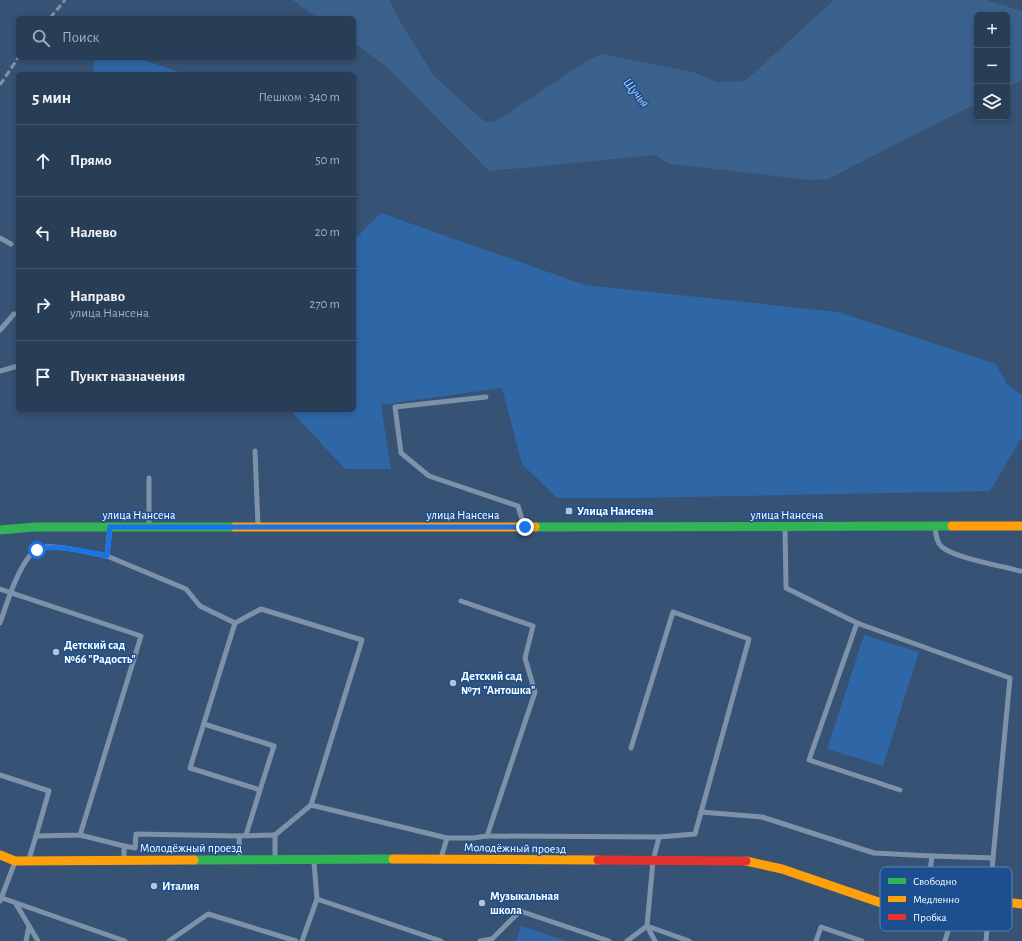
<!DOCTYPE html>
<html lang="ru">
<head>
<meta charset="utf-8">
<style>
	body { margin:0; font-family:"Alegreya Sans",sans-serif; background:#30455d; color:#f1f3f6 }
	.controls { position:absolute; right:12px; top:12px; display:grid; overflow:hidden; border-radius:6px; box-shadow:0 2px 6px #0003 }
	.controls button { width:36px; height:36px; display:grid; place-items:center; padding:0; border:0; border-bottom:1px solid #44576d; background:#283e57; color:#f1f3f6; font:20px sans-serif }
	.stop { position:absolute; width:12px; height:12px; margin:-9px; border:3px solid #1a73e8; border-radius:50%; background:#fff }
	.stop.end { background:#1a73e8; border-color:#fff; box-shadow:0 1px 4px #0008 }
	.list { margin:0; padding:0; list-style:none }
	h2 { display:flex; justify-content:space-between; align-items:center; height:52px; margin:0; padding:0 16px; font-size:17px }
	h2 small { font-size:13px; font-weight:400; color:#a5aeba }
	.list li { display:grid; grid-template-columns:26px 1fr auto; gap:12px; align-items:center; box-sizing:border-box; height:72px; padding:0 16px; border-top:1px solid #44576d }
	.list b { display:block; font-size:15px; white-space:nowrap }
	.list p { margin:0; font-size:13px; white-space:nowrap; color:#a5aeba }
	.list em { font-size:13px; font-style:normal; color:#a5aeba }
	.icon { flex:none; width:22px; height:22px; fill:none; stroke:currentColor; stroke-width:2; stroke-linecap:round; stroke-linejoin:round }
	.map { position:relative; flex:none; width:1022px; height:941px; overflow:hidden }
	.search { position:absolute; background:#283e57; box-shadow:0 2px 6px #0003; left:16px; top:16px; width:340px; height:44px; display:flex; align-items:center; gap:10px; box-sizing:border-box; padding:0 14px; border-radius:6px; color:#a5aeba; font-size:15px }
	.panel { position:absolute; background:#283e57; box-shadow:0 2px 6px #0003; left:16px; top:72px; width:340px; height:340px; border-radius:6px }
	.map>svg:first-child { display:block }
	.green { fill:#2f66a5 }
	.water { fill:#3b618d }
	.lines { fill:none; stroke-linecap:round; stroke-linejoin:round }
	.lane { stroke:#7d92a8; stroke-width:5 }
	.fast { stroke:#30b455; stroke-width:9 }
	.slow { stroke:#ff9f0a; stroke-width:9 }
	.jam { stroke:#e5322d; stroke-width:9 }
	.rail { stroke:#7e92a7; stroke-width:3; stroke-dasharray:7 3; stroke-linecap:butt }
	.route { stroke:#1a73e8; stroke-width:5 }
	.poi-dot { fill:#b9c2ce; stroke:#1b4f8f; stroke-width:1.5 }
	.labels { text-anchor:middle; stroke-width:3; stroke-linejoin:round; paint-order:stroke }
	.poi-label { font-size:12px; font-weight:bold; fill:#fff; stroke:#1b4f8f; text-anchor:start }
	.street-label { font-size:12px; fill:#fff; stroke:#1b4f8f }
	.water-label { font-size:13px; font-style:italic; fill:#b5d3f5; stroke:#1b4f8f }
	.key { fill:#1b4f8f; stroke:#5f84b1; stroke-width:1 }
	.key-label { font-size:11px; fill:#fff }
</style>
</head>
<body>
<div class="map">
<svg width="1022" height="941" viewBox="0 0 1022 941">
	<rect width="100%" height="100%" fill="#365274"/>
	<g class="green">
		<polygon points="94,58 138,58 185,74 93,74"/>
		<polygon points="381,213 585,285 838,312 996,364 1007,384 1022,395 1022,437 990,491 634,498 557,498 522,464 502,388 381,405 391,469 345,469 290,410 354,410 354,240"/>
		<polygon points="864,635 919,652 883,766 827,749"/>
		<polygon points="521,926 566,941 516,941"/>
	</g>
	<polygon class="water" points="292,0 390,0 399,20 434,76 485,122 495,122 588,60 601,54 693,72 717,82 745,81 834,0 987,0 1022,11 1022,80 1007,88 1007,15 977,15 977,103 828,179 810,180 669,164 656,155 489,171 388,68 354,43 354,18 318,18"/>
	<g class="lines">
		<g class="lane">
			<polyline points="0,238 11,244"/>
			<polyline points="0,330 14,314"/>
			<polyline points="0,371 18,366"/>
			<polyline points="486,397 395,407 401,453 429,476 518,506 524,526"/>
			<polyline points="255,451 258,526"/>
			<polyline points="149,526 149,478"/>
			<path d="M935,527C936,534 936,542 942,547C955,558 1002,566 1020,571"/>
			<polyline points="785,528 786,588 857,623"/>
			<polyline points="107,556 186,589 200,606 235,623"/>
			<polyline points="0,589 141,636 80,835 36,836 29,859"/>
			<path d="M0,623C7,603 15,576 28,558C31,553 39,548 46,547C60,545 91,553 107,556L110,528"/>
			<polyline points="204,724 274,746 260,790"/>
			<polyline points="631,748 673,612 749,639 695,834 659,837 653,861 647,926 655,941"/>
			<polyline points="0,775 49,791 36,836"/>
			<polyline points="900,790 809,760 857,623 1010,678 993,858 932,856 925,907"/>
			<polyline points="701,812 762,817 874,853 932,856"/>
			<polyline points="80,835 124,846 124,860"/>
			<polyline points="246,835 260,790 190,768 235,623 261,609 362,640 311,805 447,838 441,858"/>
			<polyline points="275,835 311,805"/>
			<polyline points="487,836 659,837"/>
			<polyline points="447,838 473,838 487,836 535,692 525,658 533,626 461,601"/>
			<polyline points="124,846 135,848 136,834 239,836"/>
			<polyline points="240,859 239,836 275,835 275,859"/>
			<polyline points="2,898 125,941"/>
			<polyline points="317,899 441,941"/>
			<polyline points="0,901 15,862"/>
			<polyline points="16,904 38,941"/>
			<polyline points="26,941 29,926"/>
			<polyline points="169,941 208,914 296,941"/>
			<polyline points="302,941 317,899 314,862"/>
			<polyline points="480,941 492,939 520,911 609,941"/>
			<polyline points="627,941 647,926 689,941"/>
			<polyline points="816,941 821,927 862,941"/>
			<polyline points="945,941 954,911"/>
			<polyline points="986,941 993,858"/>
		</g>
		<g class="fast">
			<polyline points="535,527 952,526"/>
			<polyline points="0,530 35,527 235,527"/>
			<polyline points="194,860 393,859"/>
		</g>
		<g class="slow">
			<polyline points="952,526 1022,526"/>
			<polyline points="235,527 535,527"/>
			<polyline points="0,855 15,861 194,860"/>
			<polyline points="393,859 598,860"/>
			<polyline points="746,861 782,869 896,908 989,909 1003,902 1022,904"/>
		</g>
		<polyline class="jam" points="598,860 746,861"/>
		<g class="rail">
			<polyline points="50,18 65,0"/>
			<polyline points="0,85 18,58"/>
		</g>
	</g>
	<g class="lines">
		<path class="route" d="M37,550C58,543 85,552 107,556L110,527H525"/>
	</g>
	<g class="poi-dot">
		<rect x="565" y="507" width="8" height="8" rx="2"/>
		<circle cx="56" cy="652" r="4"/>
		<circle cx="453" cy="683" r="4"/>
		<circle cx="154" cy="886" r="4"/>
		<circle cx="482" cy="903" r="4"/>
	</g>
	<g class="labels">
		<g class="poi-label">
			<text x="577" y="515">Улица Нансена</text>
			<text x="64" y="649">Детский сад<tspan x="64" dy="14">№66 "Радость"</tspan></text>
			<text x="461" y="680">Детский сад<tspan x="461" dy="14">№71 "Антошка"</tspan></text>
			<text x="162" y="890">Италия</text>
			<text x="490" y="900">Музыкальная<tspan x="490" dy="14">школа</tspan></text>
		</g>
		<g class="street-label">
			<text x="139" y="519">улица Нансена</text>
			<text x="463" y="519">улица Нансена</text>
			<text x="787" y="519">улица Нансена</text>
			<text x="191" y="852">Молодёжный проезд</text>
			<text transform="translate(515 848) rotate(1)" y="4">Молодёжный проезд</text>
		</g>
		<g class="water-label">
			<text transform="translate(637 92) rotate(51)" y="5">Щучья</text>
		</g>
	</g>
	<rect x="880" y="867" width="132" height="64" rx="6" class="key"/>
	<rect x="888" y="878" width="18" height="6" fill="#30b455"/>
	<rect x="888" y="896" width="18" height="6" fill="#ff9f0a"/>
	<rect x="888" y="914" width="18" height="6" fill="#e5322d"/>
	<g class="key-label">
		<text x="913" y="885">Свободно</text>
		<text x="913" y="903">Медленно</text>
		<text x="913" y="921">Пробка</text>
	</g>
</svg>
<div class="controls">
<button>+</button>
<button>−</button>
<button><svg class="icon" aria-label="layers" viewBox="0 0 24 24"><path d="M12 4l9 5-9 5-9-5zM3 14l9 5 9-5"/></svg></button>
</div>
<div class="stop" style="left:37px;top:550px"></div>
<div class="stop end" style="left:525px;top:527px"></div>
<div class="search"><svg class="icon" aria-label="search" viewBox="0 0 24 24"><circle cx="10" cy="10" r="6"/><path d="M15 15l6 6"/></svg>Поиск</div>
<section class="panel">
<h2>5 мин<small>Пешком · 340 m</small></h2>
<ul class="list">
<li><svg class="icon" aria-label="ahead" viewBox="0 0 24 24"><path d="M12 20V5M6 11l6-6 6 6"/></svg><div><b>Прямо</b></div><em>50 m</em></li>
<li><svg class="icon" aria-label="left" viewBox="0 0 24 24"><path d="M17 20v-9H6M10 6l-5 5 5 5"/></svg><div><b>Налево</b></div><em>20 m</em></li>
<li><svg class="icon" aria-label="right" viewBox="0 0 24 24"><path d="M7 20v-9h11M14 6l5 5-5 5"/></svg><div><b>Направо</b><p>улица Нансена</p></div><em>270 m</em></li>
<li><svg class="icon" aria-label="arrive" viewBox="0 0 24 24"><path d="M6 21V4h12l-3 4 3 4H6"/></svg><div><b>Пункт назначения</b></div></li>
</ul>
</section>
</div>
</body>
</html>
